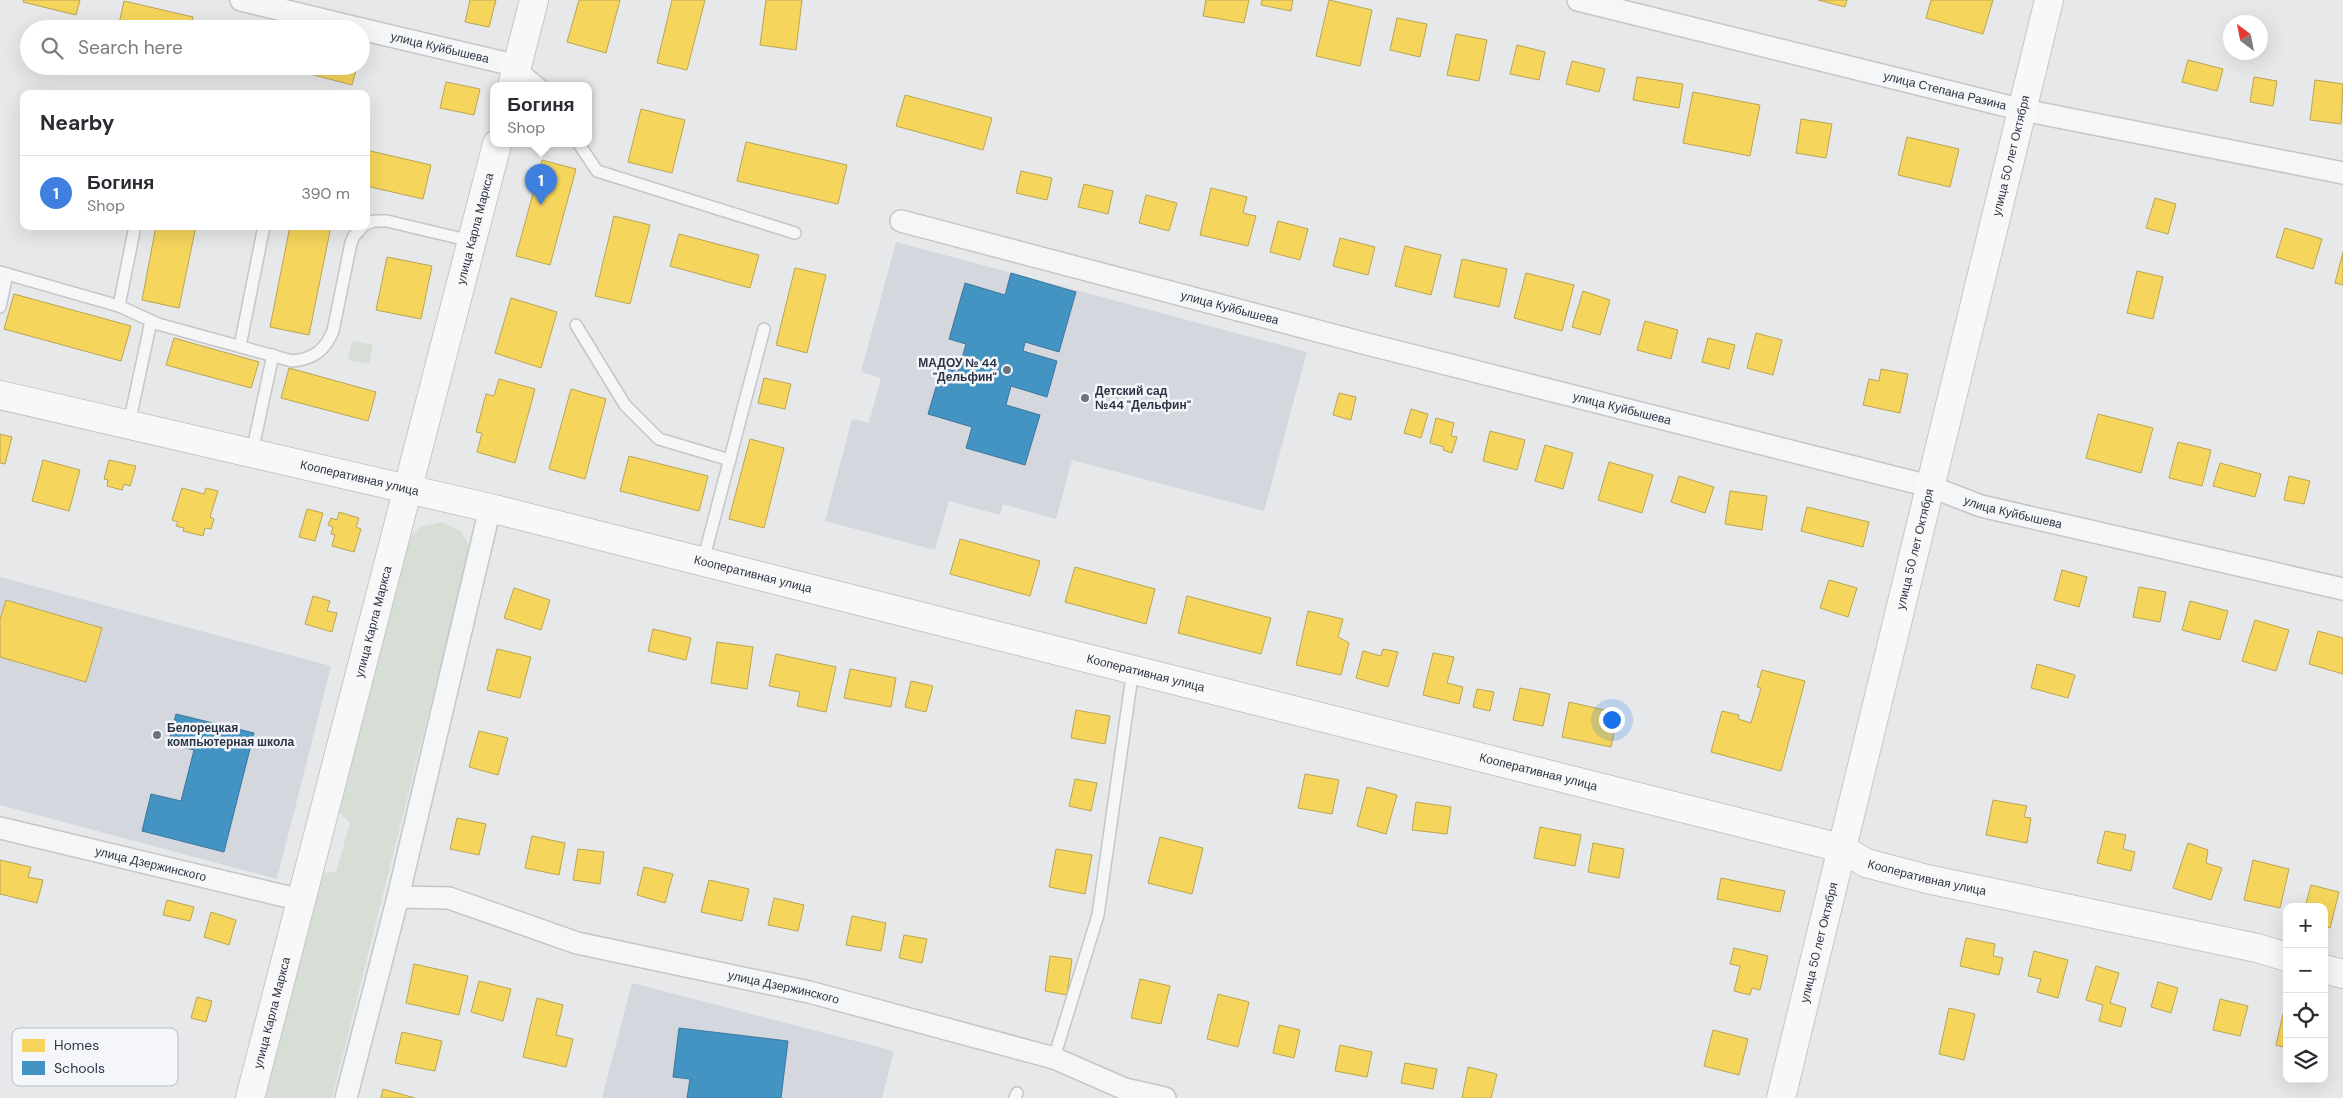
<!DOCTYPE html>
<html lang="en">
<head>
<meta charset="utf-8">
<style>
	body { margin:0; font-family:"DM Sans",sans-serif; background:#f7f7f7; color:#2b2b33 }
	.controls { position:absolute; right:15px; bottom:15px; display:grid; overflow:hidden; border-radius:10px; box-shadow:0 5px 20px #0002 }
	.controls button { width:45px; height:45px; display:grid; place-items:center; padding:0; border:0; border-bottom:1px solid #e1e1e2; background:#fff; color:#2b2b33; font:25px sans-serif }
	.compass { position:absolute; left:2223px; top:15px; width:45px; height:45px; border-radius:50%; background:#fff; box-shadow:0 5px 20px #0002; rotate:328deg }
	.you { position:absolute; left:1611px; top:719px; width:18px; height:18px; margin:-12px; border:4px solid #fff; border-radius:50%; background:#1a73e8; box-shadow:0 0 0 8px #1a73e833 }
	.badge { display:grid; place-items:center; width:32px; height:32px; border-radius:50%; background:#6c737f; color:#fff; font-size:16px; font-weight:700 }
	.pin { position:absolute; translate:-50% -41px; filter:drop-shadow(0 1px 2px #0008) }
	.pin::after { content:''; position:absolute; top:26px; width:18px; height:15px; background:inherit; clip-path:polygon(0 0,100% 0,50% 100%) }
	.popup { position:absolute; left:490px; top:82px; width:102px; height:65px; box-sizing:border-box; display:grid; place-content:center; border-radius:10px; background:#fff; filter:drop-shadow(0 1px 4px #0005); font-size:16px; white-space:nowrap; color:#7c7c81 }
	.popup b { font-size:19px; color:#2b2b33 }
	.popup::after { content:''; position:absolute; left:50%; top:100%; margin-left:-10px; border:10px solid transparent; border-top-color:#fff }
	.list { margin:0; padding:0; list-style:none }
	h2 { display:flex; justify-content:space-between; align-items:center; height:65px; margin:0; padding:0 20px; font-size:21px }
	h2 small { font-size:16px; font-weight:400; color:#7c7c81 }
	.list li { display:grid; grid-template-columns:32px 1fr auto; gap:15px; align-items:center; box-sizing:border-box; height:75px; padding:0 20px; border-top:1px solid #e1e1e2 }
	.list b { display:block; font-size:19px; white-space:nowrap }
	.list p { margin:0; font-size:16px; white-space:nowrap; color:#7c7c81 }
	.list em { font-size:16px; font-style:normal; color:#7c7c81 }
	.icon { flex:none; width:28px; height:28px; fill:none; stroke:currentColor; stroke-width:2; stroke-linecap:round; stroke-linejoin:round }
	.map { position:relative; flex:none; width:2343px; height:1098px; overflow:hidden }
	.search { position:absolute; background:#fff; box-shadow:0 5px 20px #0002; left:20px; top:20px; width:350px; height:55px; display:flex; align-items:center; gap:12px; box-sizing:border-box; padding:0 18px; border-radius:28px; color:#7c7c81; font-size:19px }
	.panel { position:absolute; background:#fff; box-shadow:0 5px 20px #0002; left:20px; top:90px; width:350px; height:140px; border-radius:10px }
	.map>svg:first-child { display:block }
	.built { fill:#d4d7dd }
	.green { fill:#d6ded6 }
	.homes { fill:#f6d55c; stroke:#b9a555 }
	.schools { fill:#4393c3; stroke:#3c769d }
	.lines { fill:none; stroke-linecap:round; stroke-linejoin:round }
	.lane-casing { stroke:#c4c6c8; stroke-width:14 }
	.street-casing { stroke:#c4c6c8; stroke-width:24 }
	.secondary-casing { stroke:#c4c6c8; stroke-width:30 }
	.lane { stroke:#f5f6f7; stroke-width:11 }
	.street { stroke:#f5f6f7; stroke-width:21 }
	.secondary { stroke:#f8f8f8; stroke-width:28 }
	.poi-dot { fill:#6c737f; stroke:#f4f6f9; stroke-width:2 }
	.labels { text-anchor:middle; stroke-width:5; stroke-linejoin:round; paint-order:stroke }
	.street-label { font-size:12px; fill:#2b3445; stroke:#f4f6f9 }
	.poi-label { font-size:12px; font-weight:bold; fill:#2b3445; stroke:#f4f6f9; text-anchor:start }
	.key { fill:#f4f6f9; stroke:#b8bcc3; stroke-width:1 }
	.key-label { font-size:14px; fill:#2b3445 }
</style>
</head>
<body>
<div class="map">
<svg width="2343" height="1098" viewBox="0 0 2343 1098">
	<rect width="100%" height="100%" fill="#e6e8ea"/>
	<g class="built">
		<polygon points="896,242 1307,352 1264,511 1072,460 1056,519 1003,504 1000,515 949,501 935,550 825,521 852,419 869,423 881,378 861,372"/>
		<polygon points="0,577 331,666 277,879 0,805"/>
		<polygon points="632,983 894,1051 882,1098 602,1098"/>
	</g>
	<g class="green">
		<polygon points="352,341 373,345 369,364 348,360"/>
		<polygon points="442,522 462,532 470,548 332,1098 263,1098 316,873 336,872 350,823 335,807 401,546 420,527"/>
	</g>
	<g class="homes">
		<polygon points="24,0 80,0 76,15 23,2"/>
		<polygon points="470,0 496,0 489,27 465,22"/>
		<polygon points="579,0 620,0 606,53 567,42"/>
		<polygon points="672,0 705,0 687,70 657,63"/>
		<polygon points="766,0 802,0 796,50 760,45"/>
		<polygon points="1206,0 1249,0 1244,23 1203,16"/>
		<polygon points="1262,0 1293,0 1291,11 1261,5"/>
		<polygon points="1329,0 1372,10 1360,66 1316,56"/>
		<polygon points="1818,0 1847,0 1845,7"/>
		<polygon points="1931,0 1993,0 1983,34 1926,18"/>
		<polygon points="124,1 193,17 190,29 118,28"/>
		<polygon points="1397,18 1427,24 1420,57 1390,50"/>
		<polygon points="1456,34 1487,40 1479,81 1447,75"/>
		<polygon points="1517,45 1545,52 1539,80 1510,74"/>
		<polygon points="2188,60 2223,69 2217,91 2182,82"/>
		<polygon points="1572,61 1605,69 1599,92 1566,84"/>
		<polygon points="312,66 357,66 352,85 310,74"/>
		<polygon points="1637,77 1683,84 1679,108 1633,100"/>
		<polygon points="2254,77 2277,81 2273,106 2250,102"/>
		<polygon points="2315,80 2343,84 2341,124 2310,120"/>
		<polygon points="446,82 480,89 474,115 440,108"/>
		<polygon points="1693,92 1760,105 1750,156 1683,143"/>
		<polygon points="905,95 992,118 983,150 896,126"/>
		<polygon points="641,109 685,120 672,173 628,162"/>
		<polygon points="1801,119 1832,124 1826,158 1796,153"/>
		<polygon points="1907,137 1959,149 1950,187 1898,175"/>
		<polygon points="746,142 847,165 838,204 737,181"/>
		<polygon points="366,150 431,165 423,199 366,186"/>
		<polygon points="542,160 576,169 550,265 516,256"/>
		<polygon points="1021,171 1052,178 1047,200 1016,193"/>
		<polygon points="1084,184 1113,191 1108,214 1078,207"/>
		<polygon points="1211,188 1247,197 1243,213 1256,216 1248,246 1200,235"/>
		<polygon points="1146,195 1177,203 1169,231 1139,223"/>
		<polygon points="2155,198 2176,204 2168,234 2146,228"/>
		<polygon points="614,216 650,225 630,304 595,296"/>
		<polygon points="1278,221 1308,229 1300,260 1270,252"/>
		<polygon points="156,226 196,226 179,308 142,300"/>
		<polygon points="290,226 331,226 309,335 270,327"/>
		<polygon points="2285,228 2322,239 2313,269 2276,257"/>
		<polygon points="679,234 759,255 750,288 670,266"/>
		<polygon points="1340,238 1375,247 1368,275 1333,266"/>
		<polygon points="1405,246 1441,255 1431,295 1395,286"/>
		<polygon points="2343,252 2343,285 2335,283"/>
		<polygon points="387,257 432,266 421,319 376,310"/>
		<polygon points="1462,259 1507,269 1499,307 1454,297"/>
		<polygon points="795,268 826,275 807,353 776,345"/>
		<polygon points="2137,271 2163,277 2153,319 2127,313"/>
		<polygon points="1526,273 1574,285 1562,331 1514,318"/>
		<polygon points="1583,291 1610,300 1600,335 1572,327"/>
		<polygon points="14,294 131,326 121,361 4,329"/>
		<polygon points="511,298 557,312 541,368 495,353"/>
		<polygon points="1645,321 1678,330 1671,359 1637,350"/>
		<polygon points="1756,333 1782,340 1773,375 1747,368"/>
		<polygon points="174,338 259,362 251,388 166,365"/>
		<polygon points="1708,338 1735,345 1729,369 1702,362"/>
		<polygon points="289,368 376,392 368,421 281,398"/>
		<polygon points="1881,369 1908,374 1900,413 1863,405 1869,379 1879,381"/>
		<polygon points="764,378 791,384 785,409 758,403"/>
		<polygon points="499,379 535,389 515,463 477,452 482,433 476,432 486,394 494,396"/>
		<polygon points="571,389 606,399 585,479 549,469"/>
		<polygon points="1339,393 1356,397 1351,420 1333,415"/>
		<polygon points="1411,409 1428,414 1421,438 1404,433"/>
		<polygon points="2098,414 2153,428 2141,473 2086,458"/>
		<polygon points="1436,418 1454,423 1451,436 1457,437 1452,453 1443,450 1444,447 1430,443"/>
		<polygon points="1490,431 1525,440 1517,470 1483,461"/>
		<polygon points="0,434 12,437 5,464 0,463"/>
		<polygon points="750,439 784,448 764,528 729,519"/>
		<polygon points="2178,442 2211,450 2202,486 2169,478"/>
		<polygon points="1545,445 1573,453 1563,489 1535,481"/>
		<polygon points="629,456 708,476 699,511 620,491"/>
		<polygon points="43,460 80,470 69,511 32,501"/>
		<polygon points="109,460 136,466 130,486 124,484 122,490 107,486 108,480 104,479"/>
		<polygon points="1609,462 1653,475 1642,513 1598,500"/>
		<polygon points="2220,463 2261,474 2255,497 2213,486"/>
		<polygon points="1679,476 1714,487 1705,513 1671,502"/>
		<polygon points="2289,476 2310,481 2304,504 2284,500"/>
		<polygon points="182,488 204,494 206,488 218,491 210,517 214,519 211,529 205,528 203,536 183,531 184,528 176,526 178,522 172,520"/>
		<polygon points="1730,491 1767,496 1762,530 1725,524"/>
		<polygon points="1807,507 1869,522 1863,547 1801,531"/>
		<polygon points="307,509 323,513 315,541 299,537"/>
		<polygon points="339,512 359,518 356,527 361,529 354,552 332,546 335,535 331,534 333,527 328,525 331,518 337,520"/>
		<polygon points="960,539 1040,561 1030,596 950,574"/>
		<polygon points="1075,567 1155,589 1146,624 1065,602"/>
		<polygon points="2062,570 2087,577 2079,607 2054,600"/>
		<polygon points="1829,580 1857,588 1848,617 1820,608"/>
		<polygon points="2139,587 2166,592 2160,622 2133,617"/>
		<polygon points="514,588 550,600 541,630 504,618"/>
		<polygon points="313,596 330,601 327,611 337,613 332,632 305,624"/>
		<polygon points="1187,596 1271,618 1261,654 1178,633"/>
		<polygon points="6,600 102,628 86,682 0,657 0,619"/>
		<polygon points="2190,601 2228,611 2220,640 2182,630"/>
		<polygon points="1308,611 1343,619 1338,637 1349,643 1341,675 1296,665"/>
		<polygon points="2255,620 2289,630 2276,671 2242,661"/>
		<polygon points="653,629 691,638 686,660 648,651"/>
		<polygon points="2318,631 2343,638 2343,674 2309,664"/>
		<polygon points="717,642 753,647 747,689 711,683"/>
		<polygon points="497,649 531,657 520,698 487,690"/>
		<polygon points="1383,649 1398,652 1388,687 1356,678 1363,651 1381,656"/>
		<polygon points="1433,653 1454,657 1447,683 1463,687 1459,704 1423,695"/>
		<polygon points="776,654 836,667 826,712 797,706 800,692 769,686"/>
		<polygon points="2037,664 2075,675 2068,698 2031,688"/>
		<polygon points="850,669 896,678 891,707 844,698"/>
		<polygon points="1762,670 1805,681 1781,771 1711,752 1722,711 1739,715 1738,719 1751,723 1761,688 1757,687"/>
		<polygon points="911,681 933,686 926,712 905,707"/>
		<polygon points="1520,688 1550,694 1543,726 1513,720"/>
		<polygon points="1477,689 1494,692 1490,711 1473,707"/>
		<polygon points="1569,702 1618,713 1611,747 1562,737"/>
		<polygon points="1076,710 1110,716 1105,744 1071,738"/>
		<polygon points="479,731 508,738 498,775 469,767"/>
		<polygon points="1305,774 1339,780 1332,814 1298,808"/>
		<polygon points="1075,779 1097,783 1091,811 1069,806"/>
		<polygon points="1367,787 1397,795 1386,834 1357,826"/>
		<polygon points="1993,800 2027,806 2024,817 2031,818 2027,843 1986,835"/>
		<polygon points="1416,802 1451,807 1447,834 1412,830"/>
		<polygon points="457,818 486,824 479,855 450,849"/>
		<polygon points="1540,827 1581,835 1575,866 1534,858"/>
		<polygon points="2105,831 2126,835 2123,849 2135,852 2131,871 2097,863"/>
		<polygon points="532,836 565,843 559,875 525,868"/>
		<polygon points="1160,837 1203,848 1192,894 1148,883"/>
		<polygon points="1593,843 1624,849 1619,878 1588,872"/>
		<polygon points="2188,843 2208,850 2206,863 2222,868 2211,900 2173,888"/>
		<polygon points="578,849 604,852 600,884 573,880"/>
		<polygon points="1056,849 1092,855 1085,894 1049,887"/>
		<polygon points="0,860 31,867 28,877 43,880 37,903 0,894"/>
		<polygon points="2253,860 2289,869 2280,908 2244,900"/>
		<polygon points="644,867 673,874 665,903 637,895"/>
		<polygon points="1721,878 1785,891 1780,912 1717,899"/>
		<polygon points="709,880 749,889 742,921 701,912"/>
		<polygon points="2311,885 2339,892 2330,928 2324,926 2324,907 2305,907"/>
		<polygon points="774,898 804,905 798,931 768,925"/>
		<polygon points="167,900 194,907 190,921 163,915"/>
		<polygon points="211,912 236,920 229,945 204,937"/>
		<polygon points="852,916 886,923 881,951 846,945"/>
		<polygon points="904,935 927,939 922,963 899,958"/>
		<polygon points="1966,938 1995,944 1993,956 2003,958 1999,975 1960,966"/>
		<polygon points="1734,948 1768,956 1760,990 1752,988 1750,995 1734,991 1740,966 1730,964"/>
		<polygon points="2034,951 2068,960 2058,998 2037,992 2041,979 2028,976"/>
		<polygon points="1050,956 1072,959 1067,995 1045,991"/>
		<polygon points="414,964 468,976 459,1015 406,1003"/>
		<polygon points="2096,966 2119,973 2110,1003 2126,1008 2121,1027 2099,1021 2103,1005 2086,1000"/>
		<polygon points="1140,979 1170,986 1161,1024 1131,1018"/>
		<polygon points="479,981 511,989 503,1021 471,1012"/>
		<polygon points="2158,982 2178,988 2171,1013 2151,1007"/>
		<polygon points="1218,994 1249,1002 1238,1047 1207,1039"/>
		<polygon points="197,997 212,1001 206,1022 191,1018"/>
		<polygon points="537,998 563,1005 556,1035 573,1039 566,1067 523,1057"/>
		<polygon points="2220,999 2248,1006 2240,1036 2213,1030"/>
		<polygon points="1949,1008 1975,1014 1964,1060 1939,1054"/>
		<polygon points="2283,1014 2287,1015 2287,1048 2276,1045"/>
		<polygon points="1279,1025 1300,1030 1294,1058 1273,1053"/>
		<polygon points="1713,1030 1748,1039 1739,1075 1704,1066"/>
		<polygon points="402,1032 442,1041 435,1071 395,1063"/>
		<polygon points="1340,1045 1372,1052 1367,1077 1335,1071"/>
		<polygon points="1405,1063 1437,1069 1433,1089 1401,1083"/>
		<polygon points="1468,1067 1497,1074 1491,1098 1462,1098"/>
		<polygon points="383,1089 415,1098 381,1098"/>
	</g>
	<g class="schools">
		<polygon points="1011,273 1076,292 1059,352 1025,342 1023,351 1057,361 1047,397 1011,386 1006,405 1040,415 1025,465 966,448 972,427 928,414 942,367 958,372 966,344 949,339 965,283 1005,295"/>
		<polygon points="176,714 254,733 224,852 142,831 151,794 181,801 194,750 168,744"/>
		<polygon points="679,1028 788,1041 781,1098 687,1098 690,1079 673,1077"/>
	</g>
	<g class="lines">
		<g class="lane-casing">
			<g id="lane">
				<polyline points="518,66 542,86"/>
				<polyline points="579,144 597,171 795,233"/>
				<polyline points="366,224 374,221 387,221 471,241"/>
				<path d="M0,272L119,306L158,324L292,361C314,359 325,350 333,331L351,243L354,236L363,226"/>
				<polyline points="119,306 135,226"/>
				<polyline points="0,307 7,274"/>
				<polyline points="576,325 625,405 659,439 730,460"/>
				<polyline points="240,346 264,226"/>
				<polyline points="129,424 151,321"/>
				<polyline points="252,452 273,355"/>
				<polyline points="703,561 764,329"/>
				<polyline points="1054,1058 1098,915 1133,669"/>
				<polyline points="1015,1098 1017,1093"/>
			</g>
		</g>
		<g class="street-casing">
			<g id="street">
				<polyline points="241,0 361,29"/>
				<path id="s1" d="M1578,0L2023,110L2343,173"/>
				<path id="s2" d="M361,29L518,66"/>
				<path id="s3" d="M901,221L1367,344L1929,486L1981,506L2343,589"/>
				<path id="s4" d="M0,828L301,900"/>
				<path id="s5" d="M398,897L449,898L577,943L809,992L1054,1058L1125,1089L1165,1098"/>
				<polyline points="346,1098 398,897 490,508"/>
			</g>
		</g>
		<g class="secondary-casing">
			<g id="secondary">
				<polyline points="512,86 534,0"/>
				<path id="s6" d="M0,395L490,508L1841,848L1866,863L1927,879L2257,948L2287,957"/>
				<polyline points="2324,969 2343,974"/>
				<path id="s7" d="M250,1098L497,144"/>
				<path id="s8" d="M1781,1098L2049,0"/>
			</g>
		</g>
		<use href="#lane" class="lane"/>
		<use href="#street" class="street"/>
		<use href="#secondary" class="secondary"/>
	</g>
	<g class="poi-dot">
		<circle cx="1007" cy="370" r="5"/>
		<circle cx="1085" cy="398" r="5"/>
		<circle cx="157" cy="735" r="5"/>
	</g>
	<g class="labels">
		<g class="street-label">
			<text dy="4" stroke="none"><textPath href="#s2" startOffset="81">улица Куйбышева</textPath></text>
			<text dy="4" stroke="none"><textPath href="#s1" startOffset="378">улица Степана Разина</textPath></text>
			<text dy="4" stroke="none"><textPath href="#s8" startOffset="970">улица 50 лет Октября</textPath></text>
			<text dy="4" stroke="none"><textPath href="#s7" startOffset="898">улица Карла Маркса</textPath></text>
			<text dy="4" stroke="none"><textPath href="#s3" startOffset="340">улица Куйбышева</textPath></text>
			<text dy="4" stroke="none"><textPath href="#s3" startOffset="745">улица Куйбышева</textPath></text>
			<text dy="4" stroke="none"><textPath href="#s6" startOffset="369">Кооперативная улица</textPath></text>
			<text dy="4" stroke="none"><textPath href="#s3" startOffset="1150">улица Куйбышева</textPath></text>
			<text dy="4" stroke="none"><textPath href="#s8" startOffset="565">улица 50 лет Октября</textPath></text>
			<text dy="4" stroke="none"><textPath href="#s6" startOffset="774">Кооперативная улица</textPath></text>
			<text dy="4" stroke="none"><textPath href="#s7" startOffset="492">улица Карла Маркса</textPath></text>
			<text dy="4" stroke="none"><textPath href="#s6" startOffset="1179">Кооперативная улица</textPath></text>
			<text dy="4" stroke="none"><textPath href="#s6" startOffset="1584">Кооперативная улица</textPath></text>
			<text dy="4" stroke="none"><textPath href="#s4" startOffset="155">улица Дзержинского</textPath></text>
			<text dy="4" stroke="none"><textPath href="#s6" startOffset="1988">Кооперативная улица</textPath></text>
			<text dy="4" stroke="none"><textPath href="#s8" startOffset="160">улица 50 лет Октября</textPath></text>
			<text dy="4" stroke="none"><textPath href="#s5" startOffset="398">улица Дзержинского</textPath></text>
			<text dy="4" stroke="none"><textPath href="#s7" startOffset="88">улица Карла Маркса</textPath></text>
		</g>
		<g class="poi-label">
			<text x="997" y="367" text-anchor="end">МАДОУ № 44<tspan x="997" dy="14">"Дельфин"</tspan></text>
			<text x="1095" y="395">Детский сад<tspan x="1095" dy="14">№44 "Дельфин"</tspan></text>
			<text x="167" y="732">Белорецкая<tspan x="167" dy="14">компьютерная школа</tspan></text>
		</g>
	</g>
	<rect x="12" y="1028" width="166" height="58" rx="8" class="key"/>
	<rect x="22" y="1039" width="23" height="13" fill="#f6d55c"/>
	<rect x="22" y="1061" width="23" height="14" fill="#4393c3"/>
	<g class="key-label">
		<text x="54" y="1050">Homes</text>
		<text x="54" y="1073">Schools</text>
	</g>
</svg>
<div class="controls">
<button>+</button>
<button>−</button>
<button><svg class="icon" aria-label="locate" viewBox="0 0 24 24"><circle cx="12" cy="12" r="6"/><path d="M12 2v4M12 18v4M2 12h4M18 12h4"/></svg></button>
<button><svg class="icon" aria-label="layers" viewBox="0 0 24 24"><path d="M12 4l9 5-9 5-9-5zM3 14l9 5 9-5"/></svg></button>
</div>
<svg class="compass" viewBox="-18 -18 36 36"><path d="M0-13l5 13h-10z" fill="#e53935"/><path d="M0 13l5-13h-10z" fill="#7c7c81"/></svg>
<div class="you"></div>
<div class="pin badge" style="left:541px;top:205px;background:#3f7fe0">1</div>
<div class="popup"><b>Богиня</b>Shop</div>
<div class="search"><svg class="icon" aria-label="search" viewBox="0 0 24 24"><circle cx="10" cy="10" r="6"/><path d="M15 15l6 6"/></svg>Search here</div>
<section class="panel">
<h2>Nearby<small></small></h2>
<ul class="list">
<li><span class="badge" style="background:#3f7fe0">1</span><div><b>Богиня</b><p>Shop</p></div><em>390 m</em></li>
</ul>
</section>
</div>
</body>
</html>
